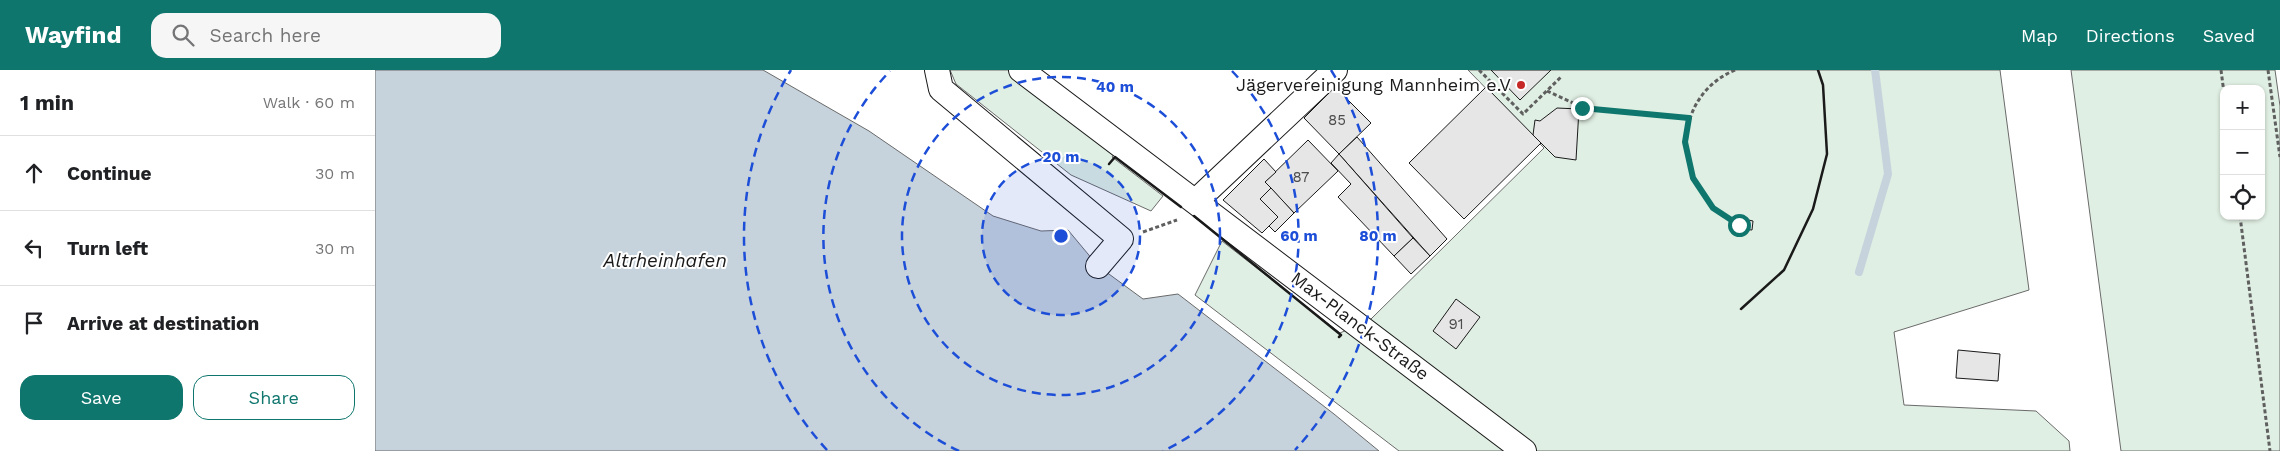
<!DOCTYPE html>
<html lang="en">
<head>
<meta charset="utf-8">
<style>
	body { margin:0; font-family:"Work Sans",sans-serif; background:#f6f6f6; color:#202124 }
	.controls { position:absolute; right:15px; top:15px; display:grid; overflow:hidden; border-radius:10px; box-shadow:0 1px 4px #0004 }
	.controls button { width:45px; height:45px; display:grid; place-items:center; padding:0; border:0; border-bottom:1px solid #e0e0e0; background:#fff; color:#202124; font:25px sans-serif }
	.stop { position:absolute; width:15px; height:15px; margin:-11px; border:4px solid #0f766e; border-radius:50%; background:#fff }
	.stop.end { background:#0f766e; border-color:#fff; box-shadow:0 1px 5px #0008 }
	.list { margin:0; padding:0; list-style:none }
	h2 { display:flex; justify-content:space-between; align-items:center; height:65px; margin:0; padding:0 20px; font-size:21px }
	h2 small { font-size:16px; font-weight:400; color:#757577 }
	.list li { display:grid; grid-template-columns:32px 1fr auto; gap:15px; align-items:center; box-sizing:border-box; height:75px; padding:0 20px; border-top:1px solid #e0e0e0 }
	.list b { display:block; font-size:19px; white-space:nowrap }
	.list em { font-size:16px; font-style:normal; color:#757577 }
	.actions { display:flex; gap:10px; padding:15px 20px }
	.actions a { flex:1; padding:11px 0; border:1px solid #0f766e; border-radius:15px; text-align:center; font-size:18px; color:#0f766e }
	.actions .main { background:#0f766e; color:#fff }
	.icon { flex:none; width:28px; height:28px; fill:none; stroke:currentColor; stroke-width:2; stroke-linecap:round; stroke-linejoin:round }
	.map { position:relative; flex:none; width:1905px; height:381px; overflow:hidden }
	header { display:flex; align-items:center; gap:30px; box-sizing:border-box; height:70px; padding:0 25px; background:#0f766e; color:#fff }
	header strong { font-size:24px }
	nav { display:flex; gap:28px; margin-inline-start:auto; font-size:18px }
	.search { width:350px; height:45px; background:#f6f6f6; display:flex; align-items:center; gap:12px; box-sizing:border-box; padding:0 18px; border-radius:15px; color:#757577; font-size:19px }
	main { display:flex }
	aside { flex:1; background:#fff }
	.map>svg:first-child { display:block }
	.green { fill:#e0efe3; stroke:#6a6a6a; fill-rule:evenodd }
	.water { fill:#c6d2dc; stroke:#6a6a6a }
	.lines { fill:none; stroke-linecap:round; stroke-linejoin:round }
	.stream { stroke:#c6d2dc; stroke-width:8 }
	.building { fill:#e6e6e6; stroke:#1a1a1a }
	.minor-casing { stroke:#1a1a1a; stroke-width:26 }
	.path { stroke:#5f5f5f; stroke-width:3; stroke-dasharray:4 2.5; stroke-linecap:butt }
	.minor { stroke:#fff; stroke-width:24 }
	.wall { stroke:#1a1a1a; stroke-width:2.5 }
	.route { stroke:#0f766e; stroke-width:6 }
	.ring { fill:none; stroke:#1d4ed8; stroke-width:2.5; stroke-dasharray:9 6 }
	.poi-dot { fill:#c62828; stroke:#fff; stroke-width:2 }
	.labels { text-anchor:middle; stroke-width:4; stroke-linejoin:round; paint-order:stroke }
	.number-label { font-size:15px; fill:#4d4d4d }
	.poi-label { font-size:18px; fill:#1a1a1a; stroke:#fff; text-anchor:end }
	.street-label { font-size:18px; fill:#1a1a1a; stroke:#fff }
	.water-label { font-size:19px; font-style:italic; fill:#1a1a1a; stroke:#fff }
	.centre { fill:#1d4ed8; stroke:#fff; stroke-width:2.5 }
	.ring-label { font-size:15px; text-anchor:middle; font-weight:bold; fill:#1d4ed8; stroke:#fff; stroke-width:4; stroke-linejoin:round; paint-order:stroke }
</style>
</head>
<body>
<header>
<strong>Wayfind</strong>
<div class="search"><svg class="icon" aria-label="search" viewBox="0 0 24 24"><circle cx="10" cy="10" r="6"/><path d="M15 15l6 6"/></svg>Search here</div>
<nav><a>Map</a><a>Directions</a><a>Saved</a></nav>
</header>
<main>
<aside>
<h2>1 min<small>Walk · 60 m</small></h2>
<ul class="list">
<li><svg class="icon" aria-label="ahead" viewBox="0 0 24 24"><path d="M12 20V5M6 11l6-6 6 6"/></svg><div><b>Continue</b></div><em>30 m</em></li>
<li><svg class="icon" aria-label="left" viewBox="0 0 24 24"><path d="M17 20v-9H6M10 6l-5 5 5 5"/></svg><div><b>Turn left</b></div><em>30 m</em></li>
<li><svg class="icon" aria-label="arrive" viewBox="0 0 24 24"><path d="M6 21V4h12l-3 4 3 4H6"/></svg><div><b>Arrive at destination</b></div></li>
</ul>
<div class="actions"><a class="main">Save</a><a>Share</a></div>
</aside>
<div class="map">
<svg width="1905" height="381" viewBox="0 0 1905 381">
	<rect width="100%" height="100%" fill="#fff"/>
	<g class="green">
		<polygon points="575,0 633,0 740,83 737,87 788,126 776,141 696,105 581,14"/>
		<polygon points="1093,0 1625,0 1654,220 1519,262 1529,335 1661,341 1694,371 1695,381 1024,381 820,225 847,171 965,263 996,249 1169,78"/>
		<path d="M1696,0H1900L1905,36V381H1746ZM1849,19H1886V146H1849Z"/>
	</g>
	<polygon class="water" points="0,0 388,0 494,61 618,146 666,161 693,160 723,196 768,229 803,224 959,344 1004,381 0,381"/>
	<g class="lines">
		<polyline class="stream" points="1484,202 1513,104 1500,0"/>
	</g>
	<g class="building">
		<polygon points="1116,0 1176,0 1145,30"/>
		<polygon points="960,17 996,53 964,84 929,48"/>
		<polygon points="1111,17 1166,73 1089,149 1034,93"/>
		<polygon points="1182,38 1204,39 1201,90 1180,87 1158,65 1160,50 1165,51"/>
		<polygon points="982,67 1072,169 1055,186 964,84"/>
		<polygon points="933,70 963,101 919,143 890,112"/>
		<polygon points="964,84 1038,168 1019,186 963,127 976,114 956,93"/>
		<polygon points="889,89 901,102 890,112 896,118 885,129 903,147 887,163 848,130"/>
		<polygon points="896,118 919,143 900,162 894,156 903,147 885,129"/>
		<polygon points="1369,149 1378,151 1377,160 1367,159"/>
		<polygon points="1038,168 1055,186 1036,204 1019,186"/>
		<polygon points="1081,229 1105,247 1081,279 1058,261"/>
		<polygon points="1583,280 1625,284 1623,311 1581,308"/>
	</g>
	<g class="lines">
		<g class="minor-casing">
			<g id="minor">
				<polyline points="562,0 566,19 746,169 723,196"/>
				<polyline points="646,0 1149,381"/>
				<polyline points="821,131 960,0"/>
			</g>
		</g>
		<g class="path">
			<polyline points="1104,0 1148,44 1187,6"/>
			<path d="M1360,0C1310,21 1298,79 1327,122C1331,127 1334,134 1338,138C1345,145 1356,150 1364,155"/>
			<polyline points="1846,0 1849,23"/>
			<polyline points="1893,0 1905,87"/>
			<polyline points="1172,21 1207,37 1314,48"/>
			<polyline points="1865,146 1895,381"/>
			<polyline points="768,162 802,150"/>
		</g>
		<use href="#minor" class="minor"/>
		<g class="wall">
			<polyline points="734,94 740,87 806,137"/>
			<polyline points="819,146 966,265 964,267"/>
			<polyline points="1366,239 1409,200 1438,139 1452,84 1448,15 1443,0"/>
		</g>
	</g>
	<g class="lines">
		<polyline class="route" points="1207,38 1314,48 1310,72 1318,108 1338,138 1364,155"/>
	</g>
	<circle cx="686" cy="166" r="79" fill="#1d4ed8" fill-opacity=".12"/>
	<g class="ring">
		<circle cx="686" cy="166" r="79"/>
		<circle cx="686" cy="166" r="159"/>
		<path d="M584 381A238 238 0 0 1 515 1M857 1A238 238 0 0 1 788 381"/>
		<path d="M452 380A317 317 0 0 1 416 0M956 0A317 317 0 0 1 920 380"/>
	</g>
	<circle class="poi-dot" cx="1146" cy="15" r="5"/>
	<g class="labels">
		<g class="number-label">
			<text x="962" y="55">85</text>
			<text x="926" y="112">87</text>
			<text x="1081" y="259">91</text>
		</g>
		<g class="poi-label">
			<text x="1136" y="21">Jägervereinigung Mannheim e.V</text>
		</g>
		<g class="street-label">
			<text transform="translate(985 256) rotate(37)" y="6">Max-Planck-Straße</text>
		</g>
		<g class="water-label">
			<text x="290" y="197">Altrheinhafen</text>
		</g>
	</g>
	<circle cx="686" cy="166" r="8" class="centre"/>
	<g class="ring-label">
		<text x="740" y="22">40 m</text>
		<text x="686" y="92">20 m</text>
		<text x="924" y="171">60 m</text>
		<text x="1003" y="171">80 m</text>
	</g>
</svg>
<div class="controls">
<button>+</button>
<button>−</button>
<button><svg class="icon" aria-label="locate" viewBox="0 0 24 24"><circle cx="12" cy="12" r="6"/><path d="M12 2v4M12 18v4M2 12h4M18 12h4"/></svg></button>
</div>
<div class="stop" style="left:1364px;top:155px"></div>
<div class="stop end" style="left:1207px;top:38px"></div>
</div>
</main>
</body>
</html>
